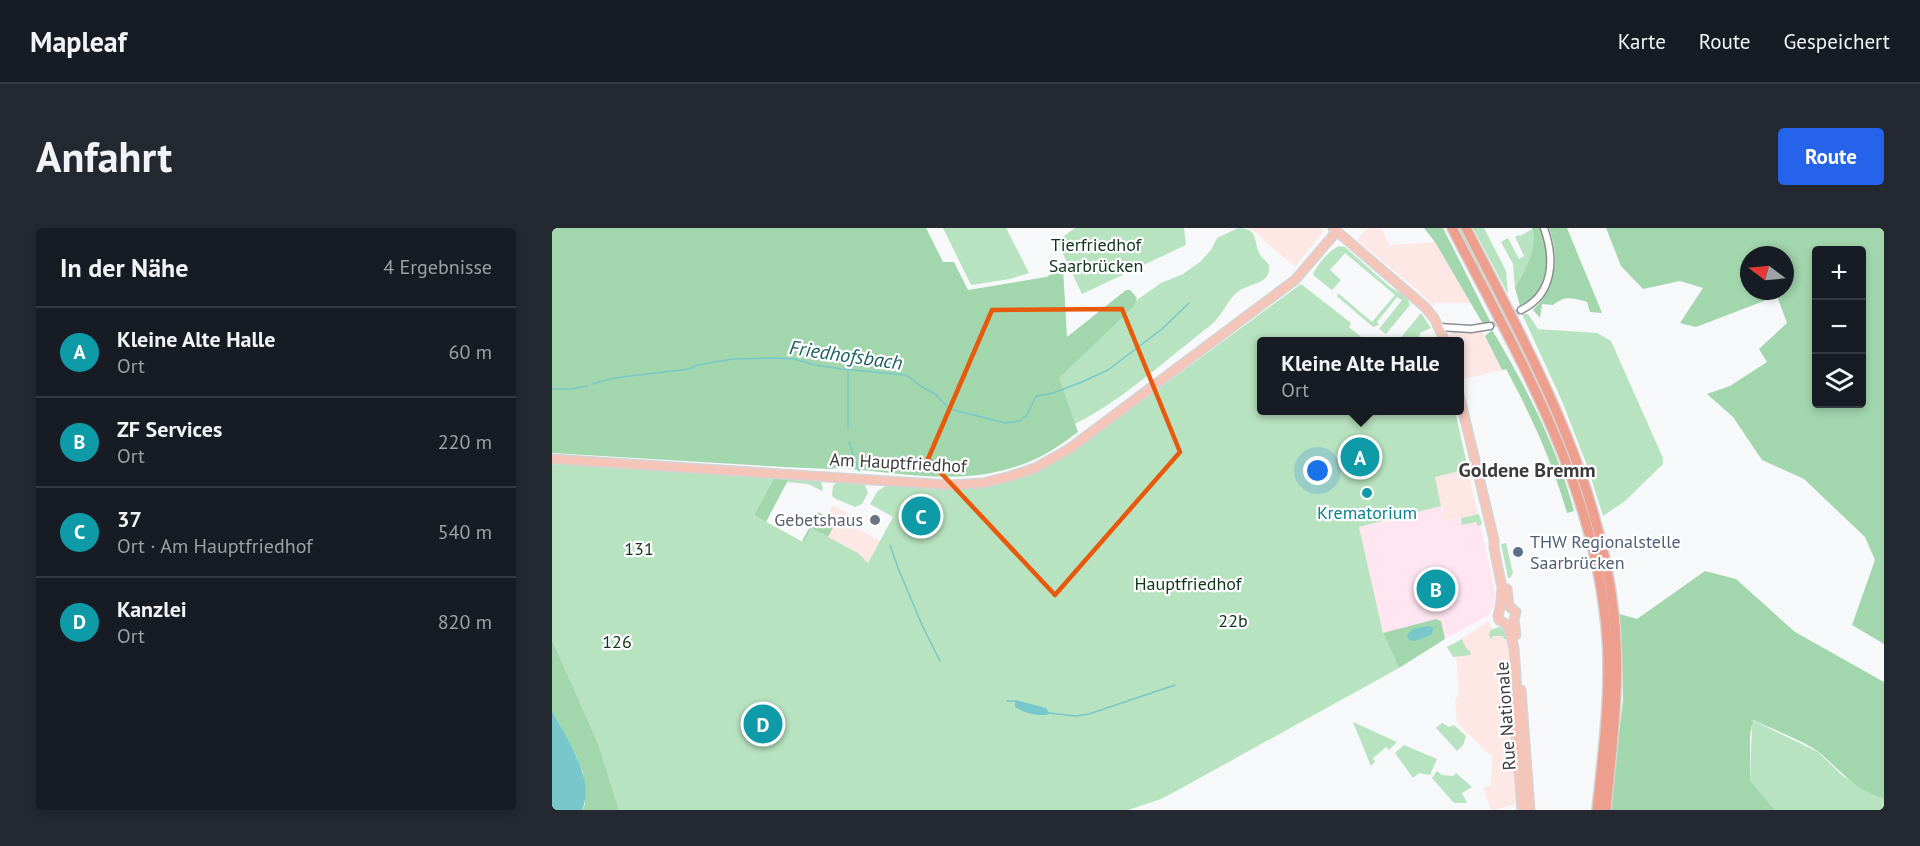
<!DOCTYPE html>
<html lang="de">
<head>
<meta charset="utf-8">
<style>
	body { margin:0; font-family:"PT Sans",sans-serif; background:#242831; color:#f1f3f6 }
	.controls { position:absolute; right:18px; top:18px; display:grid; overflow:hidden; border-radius:6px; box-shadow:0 3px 9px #0003 }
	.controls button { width:54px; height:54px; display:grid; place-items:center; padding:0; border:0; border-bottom:2px solid #363941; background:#171b24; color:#f1f3f6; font:30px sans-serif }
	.compass { position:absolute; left:1188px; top:18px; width:54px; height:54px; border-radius:50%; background:#171b24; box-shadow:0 3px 9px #0003; rotate:286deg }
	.you { position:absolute; left:766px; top:243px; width:21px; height:21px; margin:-15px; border:4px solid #fff; border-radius:50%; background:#1a73e8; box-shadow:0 0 0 9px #1a73e833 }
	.badge { display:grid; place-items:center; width:39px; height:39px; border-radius:50%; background:#2563eb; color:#fff; font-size:20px; font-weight:700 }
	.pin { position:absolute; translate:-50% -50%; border:3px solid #fff; box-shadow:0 2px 6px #0006 }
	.popup { position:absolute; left:705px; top:109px; width:207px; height:78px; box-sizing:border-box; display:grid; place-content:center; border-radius:6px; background:#171b24; filter:drop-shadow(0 2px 4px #0005); font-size:20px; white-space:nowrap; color:#9ea1a6 }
	.popup b { font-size:22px; color:#f1f3f6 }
	.popup::after { content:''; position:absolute; left:50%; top:100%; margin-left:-12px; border:12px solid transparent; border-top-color:#171b24 }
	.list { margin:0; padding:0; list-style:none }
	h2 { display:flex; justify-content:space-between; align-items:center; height:78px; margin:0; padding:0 24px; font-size:26px }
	h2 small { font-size:20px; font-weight:400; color:#9ea1a6 }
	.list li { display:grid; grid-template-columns:39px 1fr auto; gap:18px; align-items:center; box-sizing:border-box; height:90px; padding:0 24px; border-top:2px solid #363941 }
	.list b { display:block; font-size:22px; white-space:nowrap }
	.list p { margin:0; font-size:20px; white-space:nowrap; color:#9ea1a6 }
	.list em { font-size:20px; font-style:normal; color:#9ea1a6 }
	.icon { flex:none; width:33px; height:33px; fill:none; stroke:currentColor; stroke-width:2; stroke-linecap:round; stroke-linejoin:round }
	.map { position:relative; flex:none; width:1332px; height:582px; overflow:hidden; border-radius:6px }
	header { display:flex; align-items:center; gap:36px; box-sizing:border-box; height:84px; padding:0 30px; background:#171b24; border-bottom:2px solid #363941 }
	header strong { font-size:28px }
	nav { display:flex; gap:33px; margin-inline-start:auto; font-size:21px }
	.intro { display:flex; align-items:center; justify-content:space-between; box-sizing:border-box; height:144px; padding:0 36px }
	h1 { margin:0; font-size:42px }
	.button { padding:15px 27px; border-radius:6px; background:#2563eb; color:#fff; font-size:21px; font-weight:700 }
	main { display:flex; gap:36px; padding:0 36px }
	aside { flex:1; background:#171b24; border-radius:6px; box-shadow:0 3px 9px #0003 }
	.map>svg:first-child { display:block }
	.commercial { fill:#fee8e6 }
	.industrial { fill:#ffe6f1 }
	.green { fill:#b8e3c0 }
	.forest { fill:#a2d6ad; fill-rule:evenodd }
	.water { fill:#77c7cb }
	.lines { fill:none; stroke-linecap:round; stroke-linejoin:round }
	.stream { stroke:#77c7cb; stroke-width:1.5 }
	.minor-tunnel { stroke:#d2d2d4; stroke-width:6; stroke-dasharray:6 3; stroke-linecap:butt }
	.minor-casing { stroke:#8c8d8f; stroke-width:9 }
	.major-casing { stroke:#d4d4d4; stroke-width:11 }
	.highway-casing { stroke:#d4d4d4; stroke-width:12 }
	.minor { stroke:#fff; stroke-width:6 }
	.major { stroke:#f5c5ba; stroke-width:8 }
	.highway { stroke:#ee9e8c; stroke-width:9 }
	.marked { fill:none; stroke:#e8590c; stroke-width:4.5; stroke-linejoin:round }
	.culture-dot { fill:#0f9aa8; stroke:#fff; stroke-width:2 }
	.worship-dot { fill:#6b7280; stroke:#fff; stroke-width:2 }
	.service-dot { fill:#5c6f8a; stroke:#fff; stroke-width:2 }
	.labels { text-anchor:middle; stroke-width:4.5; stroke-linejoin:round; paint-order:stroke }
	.park-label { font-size:18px; fill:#10371c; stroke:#fff }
	.street-label { font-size:18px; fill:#3c3c3d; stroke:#fff }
	.culture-label { font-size:18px; fill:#0d838f; stroke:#fff }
	.worship-label { font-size:18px; fill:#5b616d; stroke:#fff; text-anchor:end }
	.service-label { font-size:18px; fill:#4e5e75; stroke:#fff; text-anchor:start }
	.water-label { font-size:20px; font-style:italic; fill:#1a5e61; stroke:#fff }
	.neighbourhood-label { font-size:20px; font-weight:bold; fill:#3c3c3d; stroke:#fff }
</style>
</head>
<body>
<header>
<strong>Mapleaf</strong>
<nav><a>Karte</a><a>Route</a><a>Gespeichert</a></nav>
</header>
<div class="intro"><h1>Anfahrt</h1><a class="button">Route</a></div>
<main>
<aside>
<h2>In der Nähe<small>4 Ergebnisse</small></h2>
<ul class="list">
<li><span class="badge" style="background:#0f9aa8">A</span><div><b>Kleine Alte Halle</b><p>Ort</p></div><em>60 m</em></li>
<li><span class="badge" style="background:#0f9aa8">B</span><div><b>ZF Services</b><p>Ort</p></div><em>220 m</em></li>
<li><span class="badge" style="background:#0f9aa8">C</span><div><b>37</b><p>Ort · Am Hauptfriedhof</p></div><em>540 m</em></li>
<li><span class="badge" style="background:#0f9aa8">D</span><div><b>Kanzlei</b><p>Ort</p></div><em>820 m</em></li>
</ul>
</aside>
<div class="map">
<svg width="1332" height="582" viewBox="0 0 1332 582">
	<rect width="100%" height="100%" fill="#f7f8fa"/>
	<g class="commercial">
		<polygon points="698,0 770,0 771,4 743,39"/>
		<polygon points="815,0 829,0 838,17 883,14 919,75 882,75 882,78 858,56 805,12"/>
		<polygon points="902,104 931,104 950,142 908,152 907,113 898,113 896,107"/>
		<polygon points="916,241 926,286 892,293 883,249"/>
		<polygon points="281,277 299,287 300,290 299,297 328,313 316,335 297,320 276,309 283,294 274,289"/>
		<polygon points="936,393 941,402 949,399 956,411 967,575 942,582 939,582 931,560 939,557 940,529 905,495 903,473 907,465 903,415"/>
	</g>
	<polygon class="industrial" points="889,278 893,293 926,286 945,372 936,388 893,411 889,393 831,405 807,299"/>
	<g class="green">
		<polygon points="391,0 454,0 477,45 458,51 419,57"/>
		<polygon points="523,0 632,0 634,17 530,66 505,13"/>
		<path d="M686,0C707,1 701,11 707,25C709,29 714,33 717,37C719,57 699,54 687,63C676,70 671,87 659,97C616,130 563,179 514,200L491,166L578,77L609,55L631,46L648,34L659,22L665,10Z"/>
		<path d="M904,0H910L995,169L1033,267L1030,266C998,173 951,87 904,0Z"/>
		<polygon points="921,0 932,0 954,43 956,66"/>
		<path d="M980,1C986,19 973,44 963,60L961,36L949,14L956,10L967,31L972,28L963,9L967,7L968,8Z"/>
		<path d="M787,18L793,19L838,59L855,69L858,77L834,106L827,101L850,72L845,69L825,94L827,97L821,99L786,69L785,71L786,65L820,94L843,67L793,25L778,42L789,52L780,62L761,47C765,36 778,22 787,18Z"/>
		<path d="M749,56L799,95L797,99L814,113H709V182L903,183L916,241L883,249L889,278L807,299L831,405L847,440L626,562L609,571L576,582H67L46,515L0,412V236L222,250L202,287L251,314L259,300L306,325L316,335L341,289L318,276L325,264L333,258C355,257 376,261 398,261C447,261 491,244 530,217Z"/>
		<polygon points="869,85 879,100 868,105 867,109 868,113 846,113"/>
		<polygon points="970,86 976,86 986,101 1045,105 1059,113 1111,230 1111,236 1073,273 1051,288 1036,240 1010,173"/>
		<polygon points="236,251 269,253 271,261 270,263 256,256 235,254"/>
		<polygon points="286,253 312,255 316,265 310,276 303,279 282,270 280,267 281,258"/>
		<polygon points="927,286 930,296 926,298 924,294 910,297 909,290"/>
		<polygon points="954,315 961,345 958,350 956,350 949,316"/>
		<polygon points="947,399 954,403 956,411 952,411 951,408 940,408 940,412 937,408 938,402"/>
		<polygon points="910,411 914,420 918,423 919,427 901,429 895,419"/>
		<polygon points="1200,492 1266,524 1291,548 1323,568 1332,571 1332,582 1223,582 1198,552"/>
		<polygon points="801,494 845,514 837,522 834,519 821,530 823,534 819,538"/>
		<polygon points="890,495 897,499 902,497 914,508 911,517 905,523 884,500"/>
		<polygon points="852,517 885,531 878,547 867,545 861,550 843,525"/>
		<polygon points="885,543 890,547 901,548 904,545 920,559 910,565 915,575 902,575 880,550"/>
	</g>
	<g class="forest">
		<path d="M0,0H374L391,34H402L416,62L494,49L511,40L515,109L574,62H578L585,70L581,79L507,150L526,204C511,215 496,226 479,233C414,260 354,245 288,240L277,241L232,239L0,225Z"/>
		<polygon points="872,0 891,0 938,93 931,96 883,14"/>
		<path d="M980,0H988C997,24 999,52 979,71C974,76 973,74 968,78L963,60C973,43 986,19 980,0Z"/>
		<path d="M997,0H1015L1050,85L1038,84L1035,74C1021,70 1013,67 1001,77L990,76L988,90L981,82C1004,60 1008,29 997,0Z"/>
		<path d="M1054,0H1332V416L1300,397L1323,332L1313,309L1252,251L1210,232L1181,189L1155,166L1178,158L1215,134L1207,121L1235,95L1225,68L1144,99L1128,95L1151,60L1128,53L1091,61L1069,38ZM1264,22H1310V176H1264ZM1197,27H1233V63H1197Z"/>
		<path d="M940,102C974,158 1005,219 1022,283L1015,285C1000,233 980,189 954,141L950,142L933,108Z"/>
		<polygon points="222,250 236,251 235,254 214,294 202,287"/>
		<polygon points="266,284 284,294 276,309 259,300 252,314 250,313"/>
		<path d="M1153,343L1184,351L1243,404L1332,454V571C1304,563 1289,543 1268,525C1254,514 1218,500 1201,492L1198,506V552L1223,582H1058L1071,472L1070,430L1064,385L1085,391Z"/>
		<polygon points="884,391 889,393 893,411 847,440 831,405"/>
		<polygon points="0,412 46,515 67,582 30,582 33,576 31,545 24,527 0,483"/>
	</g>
	<g class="water">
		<polygon points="875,398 882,400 879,407 863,413 857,412 855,407 861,401"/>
		<path d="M463,472L494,480L498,486C488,489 472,485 463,479Z"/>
		<path d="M0,483C14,510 44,551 30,582H2L0,580Z"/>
	</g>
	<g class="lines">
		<g class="stream">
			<polyline points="296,144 296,200"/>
			<polyline points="40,156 62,150 137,141 145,137 181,131 221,130 242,131 263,137 289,141 354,147 370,159 383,166 398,181 453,195 467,193 475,187 484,168 501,165 530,154 556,142 610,101 637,75"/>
			<polyline points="0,161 18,161 36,158"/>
			<polyline points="297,214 307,243"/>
			<polyline points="338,317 346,340 370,397 388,433"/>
			<polyline points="455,473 465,473"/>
			<polyline points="497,485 523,488 537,486 623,457"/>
		</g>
		<polyline class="minor-tunnel" points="938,98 969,82"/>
		<g class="minor-casing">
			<g id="minor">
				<path d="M969,82C1002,66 1003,31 992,0"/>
				<polyline points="887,99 919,101 938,98"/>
			</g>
		</g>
		<g class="major-casing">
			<g id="major">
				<polyline points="781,0 873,79 882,90 893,113"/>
				<polyline points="907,166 942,312 942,320 950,360 949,375 946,388 947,392 954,396 957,401 962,420 965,463 963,493 970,582"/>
				<polyline points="0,231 397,257 431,255 459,248 483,240 517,221 743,52 785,3"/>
				<polyline points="955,361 957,378 964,384 962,392 964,407"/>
				<polyline points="969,462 978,582"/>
			</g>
		</g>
		<g class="highway-casing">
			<g id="highway">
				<path d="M900,0C968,132 1044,258 1055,410C1059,467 1051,525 1045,582"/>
				<path d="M914,0C977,123 1047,247 1062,387C1069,453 1060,517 1054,582"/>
			</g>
		</g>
		<use href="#minor" class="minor"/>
		<use href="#major" class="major"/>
		<use href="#highway" class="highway"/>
	</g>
	<path class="marked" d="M570,81L628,224L503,367L376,231L440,82Z"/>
	<circle class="culture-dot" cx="815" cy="265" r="6"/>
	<circle class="worship-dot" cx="323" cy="292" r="6"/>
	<circle class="service-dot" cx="966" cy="324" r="6"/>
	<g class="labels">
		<g class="park-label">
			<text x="544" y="23">Tierfriedhof<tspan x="544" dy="21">Saarbrücken</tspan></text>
			<text x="87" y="327">131</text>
			<text x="636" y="362">Hauptfriedhof</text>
			<text x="681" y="399">22b</text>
			<text x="65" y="420">126</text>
		</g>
		<g class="street-label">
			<text transform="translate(346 235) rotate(3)" y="6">Am Hauptfriedhof</text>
			<text transform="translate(954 488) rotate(-94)" y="6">Rue Nationale</text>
		</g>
		<g class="culture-label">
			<text x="815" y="291">Krematorium</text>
		</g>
		<g class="worship-label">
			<text x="311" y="298">Gebetshaus</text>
		</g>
		<g class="service-label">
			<text x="978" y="320">THW Regionalstelle<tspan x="978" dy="21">Saarbrücken</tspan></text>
		</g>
		<g class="water-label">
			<text transform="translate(294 127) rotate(8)" y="7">Friedhofsbach</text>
		</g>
		<g class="neighbourhood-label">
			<text x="975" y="249">Goldene Bremm</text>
		</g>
	</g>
</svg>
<div class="controls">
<button>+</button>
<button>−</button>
<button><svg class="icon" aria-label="layers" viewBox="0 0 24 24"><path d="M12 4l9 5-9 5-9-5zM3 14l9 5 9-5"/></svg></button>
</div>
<svg class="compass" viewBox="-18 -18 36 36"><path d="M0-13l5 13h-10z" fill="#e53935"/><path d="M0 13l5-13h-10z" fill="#9ea1a6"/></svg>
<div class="you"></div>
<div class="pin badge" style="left:808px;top:229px;background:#0f9aa8">A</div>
<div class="popup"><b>Kleine Alte Halle</b>Ort</div>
<div class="pin badge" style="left:884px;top:361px;background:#0f9aa8">B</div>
<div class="pin badge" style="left:369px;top:288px;background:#0f9aa8">C</div>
<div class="pin badge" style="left:211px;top:496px;background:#0f9aa8">D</div>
</div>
</main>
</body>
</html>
